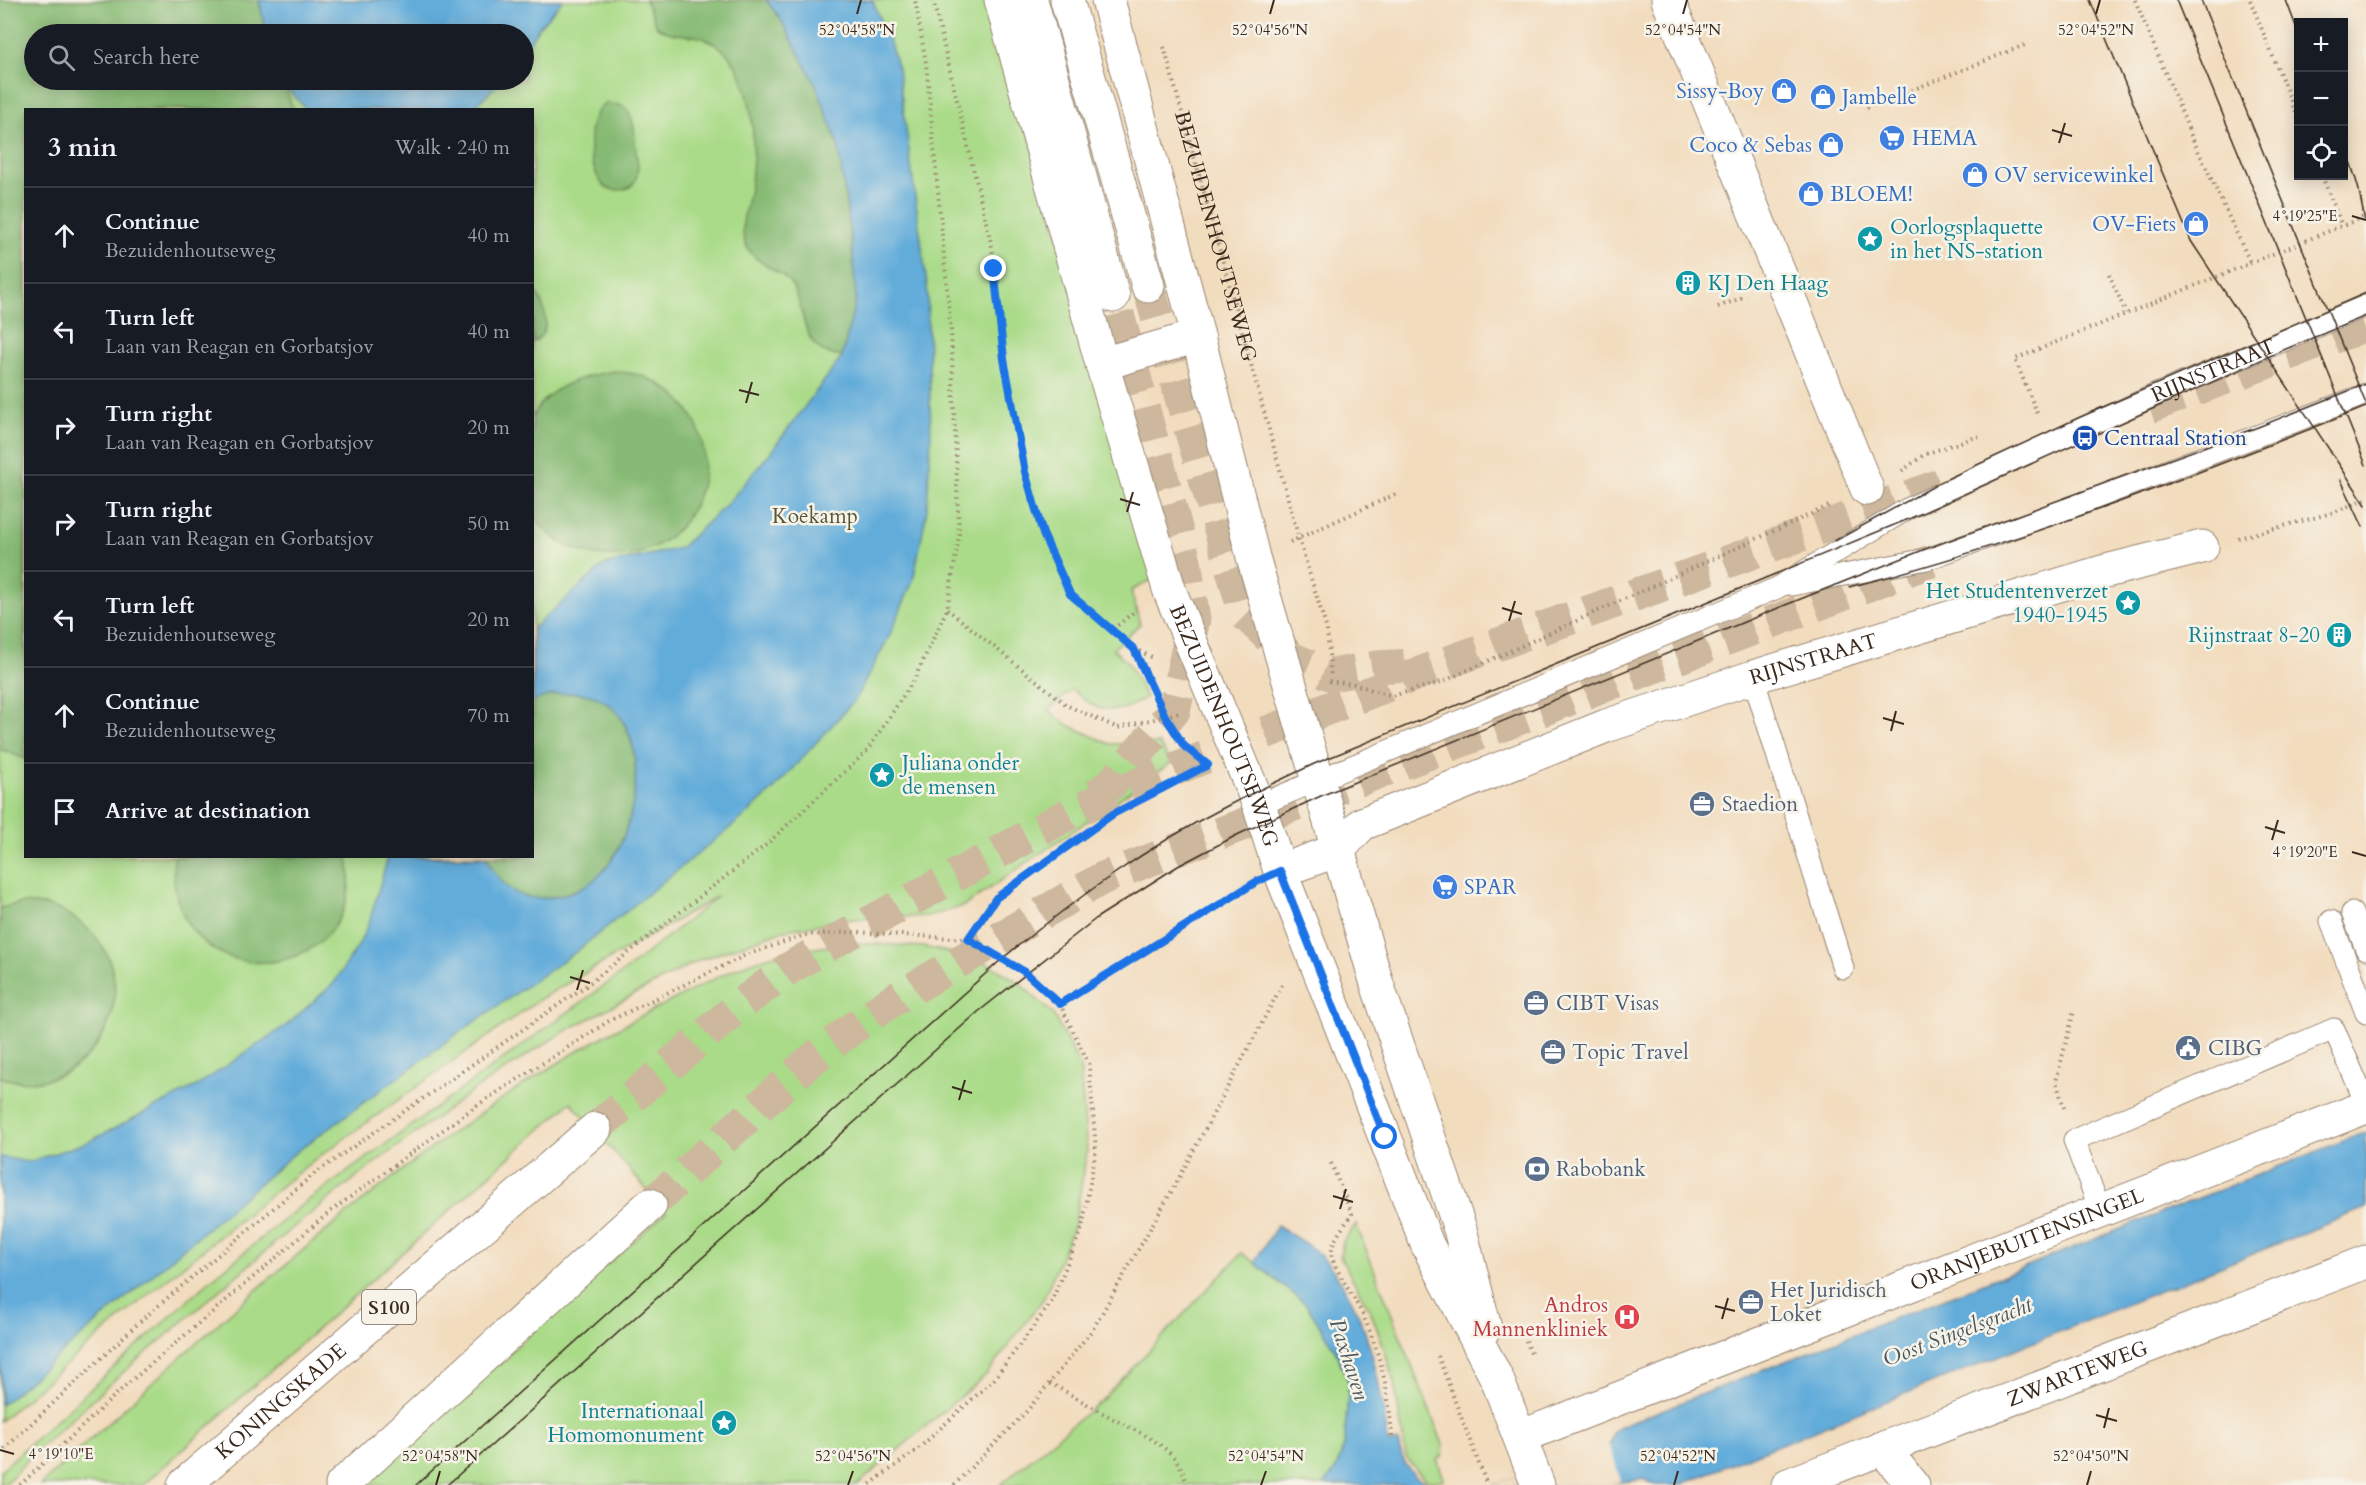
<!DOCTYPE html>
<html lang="en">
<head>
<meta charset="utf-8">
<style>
	body { margin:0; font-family:Cardo,serif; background:#20242c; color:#f1f3f6 }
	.controls { position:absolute; right:18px; top:18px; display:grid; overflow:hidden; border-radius:0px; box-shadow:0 3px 15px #0003 }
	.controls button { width:54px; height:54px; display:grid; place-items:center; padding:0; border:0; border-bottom:2px solid #363941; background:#171b24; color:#f1f3f6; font:30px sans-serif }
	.stop { position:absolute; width:18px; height:18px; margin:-14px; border:4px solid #1a73e8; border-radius:50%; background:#fff }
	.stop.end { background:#1a73e8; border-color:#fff; box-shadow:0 2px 6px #0008 }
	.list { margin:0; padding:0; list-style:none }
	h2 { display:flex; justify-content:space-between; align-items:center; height:78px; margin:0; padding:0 24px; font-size:26px }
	h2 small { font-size:20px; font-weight:400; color:#9ea1a6 }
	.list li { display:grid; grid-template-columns:39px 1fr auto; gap:18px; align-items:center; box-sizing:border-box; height:96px; padding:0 24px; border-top:2px solid #363941 }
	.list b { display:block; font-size:22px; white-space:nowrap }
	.list p { margin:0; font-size:20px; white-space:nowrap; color:#9ea1a6 }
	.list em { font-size:20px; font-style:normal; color:#9ea1a6 }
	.icon { flex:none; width:33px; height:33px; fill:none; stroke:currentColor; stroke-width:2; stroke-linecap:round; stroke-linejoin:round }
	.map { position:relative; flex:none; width:2366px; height:1485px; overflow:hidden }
	.search { position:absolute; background:#171b24; box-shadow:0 3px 15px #0003; left:24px; top:24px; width:510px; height:66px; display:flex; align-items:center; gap:15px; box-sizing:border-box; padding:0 21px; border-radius:33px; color:#9ea1a6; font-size:22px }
	.panel { position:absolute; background:#171b24; box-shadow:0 3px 15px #0003; left:24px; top:108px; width:510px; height:750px; border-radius:0px }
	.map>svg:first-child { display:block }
	.green { fill:#aadb89; stroke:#728254; stroke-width:1.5; fill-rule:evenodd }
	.forest { fill:#87bb75; stroke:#61724a; stroke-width:1.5 }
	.water { fill:#62acda; stroke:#4e6b7c; stroke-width:1.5 }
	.pier { fill:#f2dcbe }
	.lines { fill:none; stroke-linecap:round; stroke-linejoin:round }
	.primary-tunnel { stroke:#cdb89e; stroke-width:33; stroke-dasharray:33 16; stroke-linecap:butt }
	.lane-casing { stroke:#96836e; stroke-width:23 }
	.street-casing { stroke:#96836e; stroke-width:35 }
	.secondary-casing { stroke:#96836e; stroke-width:35 }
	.primary-casing { stroke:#96836e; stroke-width:35 }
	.path { stroke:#96836e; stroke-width:4; stroke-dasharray:1.5 4.5; stroke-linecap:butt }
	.lane { stroke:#fff; stroke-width:21 }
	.street { stroke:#fff; stroke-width:33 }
	.secondary { stroke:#fff; stroke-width:33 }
	.primary { stroke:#fff; stroke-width:33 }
	.tram { stroke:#3b2a1e; stroke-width:1.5 }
	.route { stroke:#1a73e8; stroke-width:8 }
	.ticks { fill:none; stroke:#3b2a1e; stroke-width:2 }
	.labels { text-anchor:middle; stroke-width:5; stroke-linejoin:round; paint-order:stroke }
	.shield { fill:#f7f3e8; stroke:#73665b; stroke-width:1.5 }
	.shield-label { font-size:20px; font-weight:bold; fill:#3b2a1e }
	.shop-label { font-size:21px; fill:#366cbe; stroke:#f7f3e8; text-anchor:start }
	.culture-label { font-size:21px; fill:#0d838f; stroke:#f7f3e8; text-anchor:start }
	.street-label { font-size:21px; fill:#3b2a1e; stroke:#f7f3e8 }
	.transit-label { font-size:21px; fill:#164399; stroke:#f7f3e8; text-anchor:start }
	.park-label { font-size:21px; fill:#575639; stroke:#f7f3e8 }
	.service-label { font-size:21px; fill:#4e5e75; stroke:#f7f3e8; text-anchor:start }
	.health-label { font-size:21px; fill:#be3a42; stroke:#f7f3e8; text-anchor:end }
	.water-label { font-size:22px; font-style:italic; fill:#495860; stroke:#f7f3e8 }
	.ticks-label { font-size:15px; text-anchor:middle; fill:#3b2a1e; stroke:#f7f3e8; stroke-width:5; stroke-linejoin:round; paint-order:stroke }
</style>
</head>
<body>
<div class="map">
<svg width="2366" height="1485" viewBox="0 0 2366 1485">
	<rect width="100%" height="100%" fill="#f7f3e8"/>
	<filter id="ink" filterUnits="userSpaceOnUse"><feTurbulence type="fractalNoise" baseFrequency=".0167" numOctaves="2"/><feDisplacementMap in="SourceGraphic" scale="12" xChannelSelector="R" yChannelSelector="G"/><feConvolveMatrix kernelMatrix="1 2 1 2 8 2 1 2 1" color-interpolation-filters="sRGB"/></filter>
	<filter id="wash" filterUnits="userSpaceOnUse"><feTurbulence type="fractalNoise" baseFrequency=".008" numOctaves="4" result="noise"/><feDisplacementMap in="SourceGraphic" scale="24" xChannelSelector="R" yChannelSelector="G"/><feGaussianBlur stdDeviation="1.35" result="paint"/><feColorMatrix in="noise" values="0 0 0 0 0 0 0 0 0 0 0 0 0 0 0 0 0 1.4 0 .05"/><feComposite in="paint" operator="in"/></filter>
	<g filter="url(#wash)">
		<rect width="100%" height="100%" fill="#f2dcbe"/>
		<g class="green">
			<path d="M0,0H990L1157,577L1131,591L1140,624L1113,649L1128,663L1146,697C1118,718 1096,713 1072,689L1049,710L1066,724L1110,744H1159L1171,763L964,906L930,916L853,919L785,930L697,961L560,1034L477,1088L380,1159L296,1225L120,1375L35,1452L4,1485H0V1471L207,1283L303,1204L626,970L718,896L542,998L310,1163L150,1293L0,1421ZM34,34H524V80H34ZM26,110H532V856H26Z"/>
			<path d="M857,943L924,947L980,959L1017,981L1053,1014L1080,1066L1087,1152L1074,1225L1044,1298L987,1374L857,1485H362L666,1212L571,1102L143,1485H40C237,1307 431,1117 673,1000C698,988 723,973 749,963C784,950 820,947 857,943Z"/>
			<polygon points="1356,1224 1444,1447 1442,1457 1437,1459 1444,1479 1434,1482 1424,1479 1406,1457 1394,1382 1382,1342 1371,1313 1340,1256 1343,1242"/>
			<polygon points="1242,1253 1306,1304 1334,1348 1349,1383 1344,1446 1336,1469 1324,1485 1000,1485 1101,1401"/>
		</g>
		<g class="forest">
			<polygon points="0,0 259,0 266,34 34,34 34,80 283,80 293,109 26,110 25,759 0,749"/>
			<path d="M645,0H766L780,18L816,85L838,144L853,254L856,299L842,357C799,351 808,318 794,289C782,266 751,267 744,239C740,223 747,205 750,189C756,149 756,87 727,54C701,26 680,42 657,27Z"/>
			<path d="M607,103L624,106C638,122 633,138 637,158C640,175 636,191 617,190C612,190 607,189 604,186C587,168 582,115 607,103Z"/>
			<path d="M532,288C545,302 554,332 533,342Z"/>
			<path d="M614,371C624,373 636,373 645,377C757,423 697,594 574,549C559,543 536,526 532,509C528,487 532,442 532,418C547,386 582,376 614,371Z"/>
			<path d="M561,693C574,693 590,692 602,699C656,733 638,843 595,879C582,890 561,897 544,898C514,901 498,882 486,857L532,856L533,702L542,697Z"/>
			<path d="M174,857H348C369,990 163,1005 174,857Z"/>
			<path d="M22,903C31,904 40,904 49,906C64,910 77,919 88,929C154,992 87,1106 0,1077V908Z"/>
		</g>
		<g class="water">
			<polygon points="259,0 563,0 539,27 524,51 524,34 266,34"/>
			<path d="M766,0H872L888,36L898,69L927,285L931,437L927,510L913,581L889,637L855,700L773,790L746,815L577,951L460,1032L295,1153L1,1405L0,1157L29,1162L88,1142L198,1085L288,1024L334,983L358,946L369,923L388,857H486C498,882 514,901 544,898C561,897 581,890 595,879C645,839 661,693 572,693C558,693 545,695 533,702V628L604,565L680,548L728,503L770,453L842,357L856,299L853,254L838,144L816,85L780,18Z"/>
			<polygon points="283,80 502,80 471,110 306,109 286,87"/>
			<path d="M2366,1132V1208L1679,1485H1655L1643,1479C1630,1482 1619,1481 1605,1485H1492L1609,1446L1613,1433L1619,1427Z"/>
			<path d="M1277,1226C1291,1235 1308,1243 1320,1255C1366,1302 1381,1380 1388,1443L1398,1442C1402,1463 1414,1484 1437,1485H1324L1336,1469L1344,1446L1349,1383L1334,1348L1306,1304L1254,1262Z"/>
		</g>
		<polygon class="pier" points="1609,1445 1621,1481 1609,1485 1490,1485"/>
	</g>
	<g filter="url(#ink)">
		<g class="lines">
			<g class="primary-tunnel">
				<polyline points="1148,286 1245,614 1291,658 1332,675 1376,667 1414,665"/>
				<polyline points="2149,407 2366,325"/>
				<polyline points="1097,795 1111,784 1174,711 1194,619 1185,561 1113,296"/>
				<polyline points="595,1129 739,1006 788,969 832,943 1076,810 1247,740 1443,664 1946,483"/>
				<polyline points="650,1205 810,1061 853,1028 895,999 1103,878 1931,561"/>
			</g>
			<g class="lane-casing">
				<g id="lane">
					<polyline points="1792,585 1927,559 2075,506 2366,394"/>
					<polyline points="1753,677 1843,968"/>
					<path id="s2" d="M1259,805L1777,588L1907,509L2159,393L2366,306"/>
					<polyline points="2352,913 2366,949"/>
					<polyline points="2331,921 2366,1013"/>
					<polyline points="2100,1210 2074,1140 2334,1029 2366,1104"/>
				</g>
			</g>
			<g class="street-casing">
				<g id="street">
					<polyline points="1668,0 1867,489"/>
					<path id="s3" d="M1280,871L1338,850L1362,824L1606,726L1753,677L2102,572L2202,547"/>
					<path id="s4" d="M1520,1437L2366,1107"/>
					<polyline points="1882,1448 1913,1485"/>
					<path id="s5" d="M1788,1485L2366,1262"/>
				</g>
			</g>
			<g class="secondary-casing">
				<g id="secondary">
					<path id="s6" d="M1001,0L1102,364L1170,592L1259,805L1280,871L1427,1244L1497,1379L1538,1485"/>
					<polyline points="1108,0 1198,336 1253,557 1377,984 1460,1229 1485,1328"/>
					<polyline points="1102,364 1198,336"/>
				</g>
			</g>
			<g class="primary-casing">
				<g id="primary">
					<polyline points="1031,0 1113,296"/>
					<polyline points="1067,0 1148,286"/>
					<path id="s7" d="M184,1485L595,1129"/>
					<polyline points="342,1485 650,1205"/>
				</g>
			</g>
			<g class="path">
				<polyline points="933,0 992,247 1004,359 1025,472 1043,534 1070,594 1134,649 1152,657"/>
				<polyline points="2135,0 2189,130"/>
				<polyline points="2250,0 2298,118"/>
				<path id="s1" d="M1164,47L1299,539L1327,630L1331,677"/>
				<polyline points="1867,108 2025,45"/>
				<polyline points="2188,129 2250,262"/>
				<polyline points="2322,176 2342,226"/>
				<polyline points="2109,274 2126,313"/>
				<polyline points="1718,307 1746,296"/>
				<polyline points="2037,413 2015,359 2366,216"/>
				<polyline points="1902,471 1925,454 1982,435"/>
				<polyline points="2238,538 2332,513 2366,499"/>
				<polyline points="1290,542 1398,493"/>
				<polyline points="947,609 1068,706 1118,728 1178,713"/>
				<polyline points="1113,629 1135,611"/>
				<path d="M1134,649C1150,682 1163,730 1193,754"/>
				<polyline points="1329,681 1354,684 1392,696 1442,682 1831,505"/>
				<polyline points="968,939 996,898 1113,814 1202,768"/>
				<polyline points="1060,1004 1246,889"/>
				<polyline points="2064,1108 2056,1081 2074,1011"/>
				<path d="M1331,1163L1352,1214C1344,1227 1329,1242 1332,1258C1334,1267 1357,1303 1363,1315C1381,1355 1390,1396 1392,1439"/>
				<polyline points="1524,1335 1532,1356"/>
				<polyline points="1438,1356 1487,1485"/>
				<path d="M1050,1383C1070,1394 1090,1406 1110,1417C1138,1433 1182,1447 1186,1485"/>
				<polyline points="0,1453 145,1317 314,1174 587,985 766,845 867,751 915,678 947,609 959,536 951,331 926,63 915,0"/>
				<polyline points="20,1485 124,1387 331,1211 476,1106 609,1021 746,955 805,935 853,932 968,939 1025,972 1060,1004 1089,1064 1096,1150 1082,1228 1051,1303 994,1379 917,1450 869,1485"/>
				<polyline points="954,1485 1027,1411 1093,1329 1178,1180 1282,985"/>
			</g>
			<use href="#lane" class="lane"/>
			<use href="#street" class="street"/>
			<use href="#secondary" class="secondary"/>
			<use href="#primary" class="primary"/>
			<g class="tram">
				<polyline points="2090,0 2191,241 2366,505"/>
				<polyline points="2176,0 2366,465"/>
				<polyline points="2201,0 2366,404"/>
				<polyline points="2286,0 2298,32"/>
				<polyline points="2344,143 2358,186 2366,226"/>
				<polyline points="2341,480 2363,527"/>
				<polyline points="1835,541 1945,480 2078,418 2366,293"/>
				<path d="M1849,587C2026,542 2196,474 2366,407"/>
				<path d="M416,1485L1003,958C1073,901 1146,847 1227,806C1256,791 1285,778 1314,764L1911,518L2281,351L2366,316"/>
				<polyline points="447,1485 978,1012 1098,917 1178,866 1237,835 1323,795 1783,606 1923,550 2258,427 2366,384"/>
			</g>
		</g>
	</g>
	<g class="lines" filter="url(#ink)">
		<polyline class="route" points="994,269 1004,359 1025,472 1043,534 1070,594 1134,649 1165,716 1184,746 1208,765 1113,814 996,898 968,939 1025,972 1060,1004 1256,882 1280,871 1385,1137"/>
	</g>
	<path class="ticks" d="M857,14L861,0M1270,14L1274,0M1683,14L1687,0M2096,14L2100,0M2052,130L2072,136M2059,143L2065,123M2352,216L2366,220M739,390L759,395M746,403L752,382M1120,499L1140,505M1127,512L1133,492M1502,608L1522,614M1509,621L1515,601M1883,718L1904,724M1891,731L1896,711M2265,827L2285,833M2272,840L2278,820M2352,852L2366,856M570,977L590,983M577,990L583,970M952,1087L972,1093M959,1100L965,1080M1333,1196L1353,1202M1340,1209L1346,1189M1715,1306L1735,1311M1722,1319L1728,1298M2096,1415L2117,1421M2104,1428L2109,1408M0,1450L14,1454M436,1485L440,1471M848,1485L853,1471M1261,1485L1266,1471M1674,1485L1678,1471M2087,1485L2091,1471"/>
	<defs>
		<g id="shop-disc" transform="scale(1.35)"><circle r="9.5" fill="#3f7fe0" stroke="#f7f3e8"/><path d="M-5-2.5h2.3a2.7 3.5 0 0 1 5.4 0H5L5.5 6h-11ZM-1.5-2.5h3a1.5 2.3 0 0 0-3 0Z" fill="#fff"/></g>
		<g id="supermarket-disc" transform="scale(1.35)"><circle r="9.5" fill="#3f7fe0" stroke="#f7f3e8"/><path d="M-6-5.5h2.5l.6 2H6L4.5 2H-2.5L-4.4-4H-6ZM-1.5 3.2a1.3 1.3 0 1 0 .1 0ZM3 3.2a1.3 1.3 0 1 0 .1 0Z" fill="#fff"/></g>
		<g id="sight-disc" transform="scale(1.35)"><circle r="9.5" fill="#0f9aa8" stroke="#f7f3e8"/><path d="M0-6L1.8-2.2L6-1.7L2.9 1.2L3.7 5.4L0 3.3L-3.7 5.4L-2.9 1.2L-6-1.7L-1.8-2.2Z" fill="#fff"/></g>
		<g id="building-disc" transform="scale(1.35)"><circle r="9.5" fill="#0f9aa8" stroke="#f7f3e8"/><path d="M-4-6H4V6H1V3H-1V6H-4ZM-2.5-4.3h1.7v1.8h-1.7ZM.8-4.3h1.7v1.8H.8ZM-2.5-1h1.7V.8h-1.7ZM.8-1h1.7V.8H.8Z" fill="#fff"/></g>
		<g id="bus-disc" transform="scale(1.35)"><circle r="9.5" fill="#1a4fb4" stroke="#f7f3e8"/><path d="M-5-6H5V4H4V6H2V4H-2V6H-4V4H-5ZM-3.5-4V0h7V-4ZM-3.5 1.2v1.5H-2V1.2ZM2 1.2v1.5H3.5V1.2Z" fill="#fff"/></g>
		<g id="office-disc" transform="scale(1.35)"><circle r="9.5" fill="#5c6f8a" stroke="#f7f3e8"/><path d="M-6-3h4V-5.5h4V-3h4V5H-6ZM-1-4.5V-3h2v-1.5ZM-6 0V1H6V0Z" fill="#fff"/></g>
		<g id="civic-disc" transform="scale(1.35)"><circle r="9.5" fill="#5c6f8a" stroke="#f7f3e8"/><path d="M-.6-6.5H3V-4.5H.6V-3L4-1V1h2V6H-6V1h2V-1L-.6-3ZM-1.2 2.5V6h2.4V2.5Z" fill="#fff"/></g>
		<g id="bank-disc" transform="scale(1.35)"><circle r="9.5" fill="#5c6f8a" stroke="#f7f3e8"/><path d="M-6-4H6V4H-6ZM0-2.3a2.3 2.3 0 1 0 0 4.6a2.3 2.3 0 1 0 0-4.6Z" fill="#fff"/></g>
		<g id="hospital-disc" transform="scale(1.35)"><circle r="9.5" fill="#e0444e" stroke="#f7f3e8"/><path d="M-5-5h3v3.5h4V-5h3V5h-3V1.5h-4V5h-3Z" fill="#fff"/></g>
	</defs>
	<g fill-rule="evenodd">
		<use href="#shop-disc" x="1784" y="91"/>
		<use href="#shop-disc" x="1823" y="97"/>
		<use href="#supermarket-disc" x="1892" y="138"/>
		<use href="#shop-disc" x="1831" y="145"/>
		<use href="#shop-disc" x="1975" y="175"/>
		<use href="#shop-disc" x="1811" y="194"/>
		<use href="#shop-disc" x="2196" y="224"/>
		<use href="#sight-disc" x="1870" y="239"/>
		<use href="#building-disc" x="1688" y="283"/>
		<use href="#bus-disc" x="2085" y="438"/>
		<use href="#sight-disc" x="2128" y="603"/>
		<use href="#building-disc" x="2339" y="635"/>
		<use href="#sight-disc" x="882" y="775"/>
		<use href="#office-disc" x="1702" y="804"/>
		<use href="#supermarket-disc" x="1445" y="887"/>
		<use href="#office-disc" x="1536" y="1003"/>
		<use href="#civic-disc" x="2188" y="1048"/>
		<use href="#office-disc" x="1553" y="1052"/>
		<use href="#bank-disc" x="1537" y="1169"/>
		<use href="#office-disc" x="1751" y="1302"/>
		<use href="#hospital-disc" x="1627" y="1317"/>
		<use href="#sight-disc" x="724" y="1423"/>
	</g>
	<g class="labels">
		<rect class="shield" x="362" y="1290" width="54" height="34" rx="4.5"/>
		<g class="shield-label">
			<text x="389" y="1314">S100</text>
		</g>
		<g class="shop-label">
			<text x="1764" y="98" text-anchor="end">Sissy-Boy</text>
			<text x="1842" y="104">Jambelle</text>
			<text x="1912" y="145">HEMA</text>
			<text x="1812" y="152" text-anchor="end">Coco &amp; Sebas</text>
			<text x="1994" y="182">OV servicewinkel</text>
			<text x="1830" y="201">BLOEM!</text>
			<text x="2176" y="231" text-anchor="end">OV-Fiets</text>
			<text x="1464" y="894">SPAR</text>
		</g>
		<g class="culture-label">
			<text x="1890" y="234">Oorlogsplaquette<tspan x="1890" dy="24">in het NS-station</tspan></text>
			<text x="1708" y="290">KJ Den Haag</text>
			<text x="2108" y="598" text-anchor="end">Het Studentenverzet<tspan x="2108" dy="24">1940-1945</tspan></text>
			<text x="2320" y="642" text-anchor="end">Rijnstraat 8-20</text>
			<text x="902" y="770">Juliana onder<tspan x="902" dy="24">de mensen</tspan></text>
			<text x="704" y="1418" text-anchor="end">Internationaal<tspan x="704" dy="24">Homomonument</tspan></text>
		</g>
		<g class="street-label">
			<text dy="7" stroke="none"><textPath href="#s1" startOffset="196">BEZUIDENHOUTSEWEG</textPath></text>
			<text dy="7" stroke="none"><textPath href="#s2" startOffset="1050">RIJNSTRAAT</textPath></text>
			<text dy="7" stroke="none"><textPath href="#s3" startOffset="578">RIJNSTRAAT</textPath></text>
			<text dy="7" stroke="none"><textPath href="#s6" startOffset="760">BEZUIDENHOUTSEWEG</textPath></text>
			<text dy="7" stroke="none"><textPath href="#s4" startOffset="544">ORANJEBUITENSINGEL</textPath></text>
			<text dy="7" stroke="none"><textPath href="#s5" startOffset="310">ZWARTEWEG</textPath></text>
			<text dy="7" stroke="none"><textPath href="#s7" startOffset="128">KONINGSKADE</textPath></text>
		</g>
		<g class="transit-label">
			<text x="2104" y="445">Centraal Station</text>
		</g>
		<g class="park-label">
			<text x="815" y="523">Koekamp</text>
		</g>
		<g class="service-label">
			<text x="1722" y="811">Staedion</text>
			<text x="1556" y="1010">CIBT Visas</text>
			<text x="2208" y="1055">CIBG</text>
			<text x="1572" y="1059">Topic Travel</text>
			<text x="1556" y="1176">Rabobank</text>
			<text x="1770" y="1297">Het Juridisch<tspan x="1770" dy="24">Loket</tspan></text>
		</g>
		<g class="health-label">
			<text x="1608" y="1312">Andros<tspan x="1608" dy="24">Mannenkliniek</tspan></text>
		</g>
		<g class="water-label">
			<text transform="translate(1957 1331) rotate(-21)" y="8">Oost Singelsgracht</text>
			<text transform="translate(1350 1359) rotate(72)" y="8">Paxhaven</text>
		</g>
	</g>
	<g class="ticks-label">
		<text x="857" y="35">52°04'58"N</text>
		<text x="1270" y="35">52°04'56"N</text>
		<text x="1683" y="35">52°04'54"N</text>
		<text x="2096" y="35">52°04'52"N</text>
		<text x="2305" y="221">4°19'25"E</text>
		<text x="2305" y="857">4°19'20"E</text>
		<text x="61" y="1459">4°19'10"E</text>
		<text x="440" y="1461">52°04'58"N</text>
		<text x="853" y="1461">52°04'56"N</text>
		<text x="1266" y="1461">52°04'54"N</text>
		<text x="1678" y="1461">52°04'52"N</text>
		<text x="2091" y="1461">52°04'50"N</text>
	</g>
</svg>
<div class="controls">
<button>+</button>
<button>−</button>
<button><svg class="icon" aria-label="locate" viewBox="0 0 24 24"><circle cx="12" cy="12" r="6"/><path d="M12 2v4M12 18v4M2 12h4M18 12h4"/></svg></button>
</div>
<div class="stop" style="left:1385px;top:1137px"></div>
<div class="stop end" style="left:994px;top:269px"></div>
<div class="search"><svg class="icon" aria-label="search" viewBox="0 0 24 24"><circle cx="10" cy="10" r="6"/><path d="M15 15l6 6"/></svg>Search here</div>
<section class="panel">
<h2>3 min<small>Walk · 240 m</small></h2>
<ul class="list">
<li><svg class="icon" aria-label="ahead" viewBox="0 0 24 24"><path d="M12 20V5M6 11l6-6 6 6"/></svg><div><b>Continue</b><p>Bezuidenhoutseweg</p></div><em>40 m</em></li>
<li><svg class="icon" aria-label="left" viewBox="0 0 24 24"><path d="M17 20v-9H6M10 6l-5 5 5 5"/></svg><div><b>Turn left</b><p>Laan van Reagan en Gorbatsjov</p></div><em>40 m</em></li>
<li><svg class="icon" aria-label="right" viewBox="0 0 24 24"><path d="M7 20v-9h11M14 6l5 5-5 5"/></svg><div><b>Turn right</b><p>Laan van Reagan en Gorbatsjov</p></div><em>20 m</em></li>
<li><svg class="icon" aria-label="right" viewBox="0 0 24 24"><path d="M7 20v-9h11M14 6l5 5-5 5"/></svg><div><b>Turn right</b><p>Laan van Reagan en Gorbatsjov</p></div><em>50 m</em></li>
<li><svg class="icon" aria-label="left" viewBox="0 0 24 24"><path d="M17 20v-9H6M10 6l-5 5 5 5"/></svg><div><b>Turn left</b><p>Bezuidenhoutseweg</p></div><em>20 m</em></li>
<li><svg class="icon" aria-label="ahead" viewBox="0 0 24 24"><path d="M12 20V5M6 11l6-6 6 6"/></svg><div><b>Continue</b><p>Bezuidenhoutseweg</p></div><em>70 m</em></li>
<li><svg class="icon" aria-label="arrive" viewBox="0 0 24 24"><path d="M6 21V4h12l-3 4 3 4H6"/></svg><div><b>Arrive at destination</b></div></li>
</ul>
</section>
</div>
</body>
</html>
